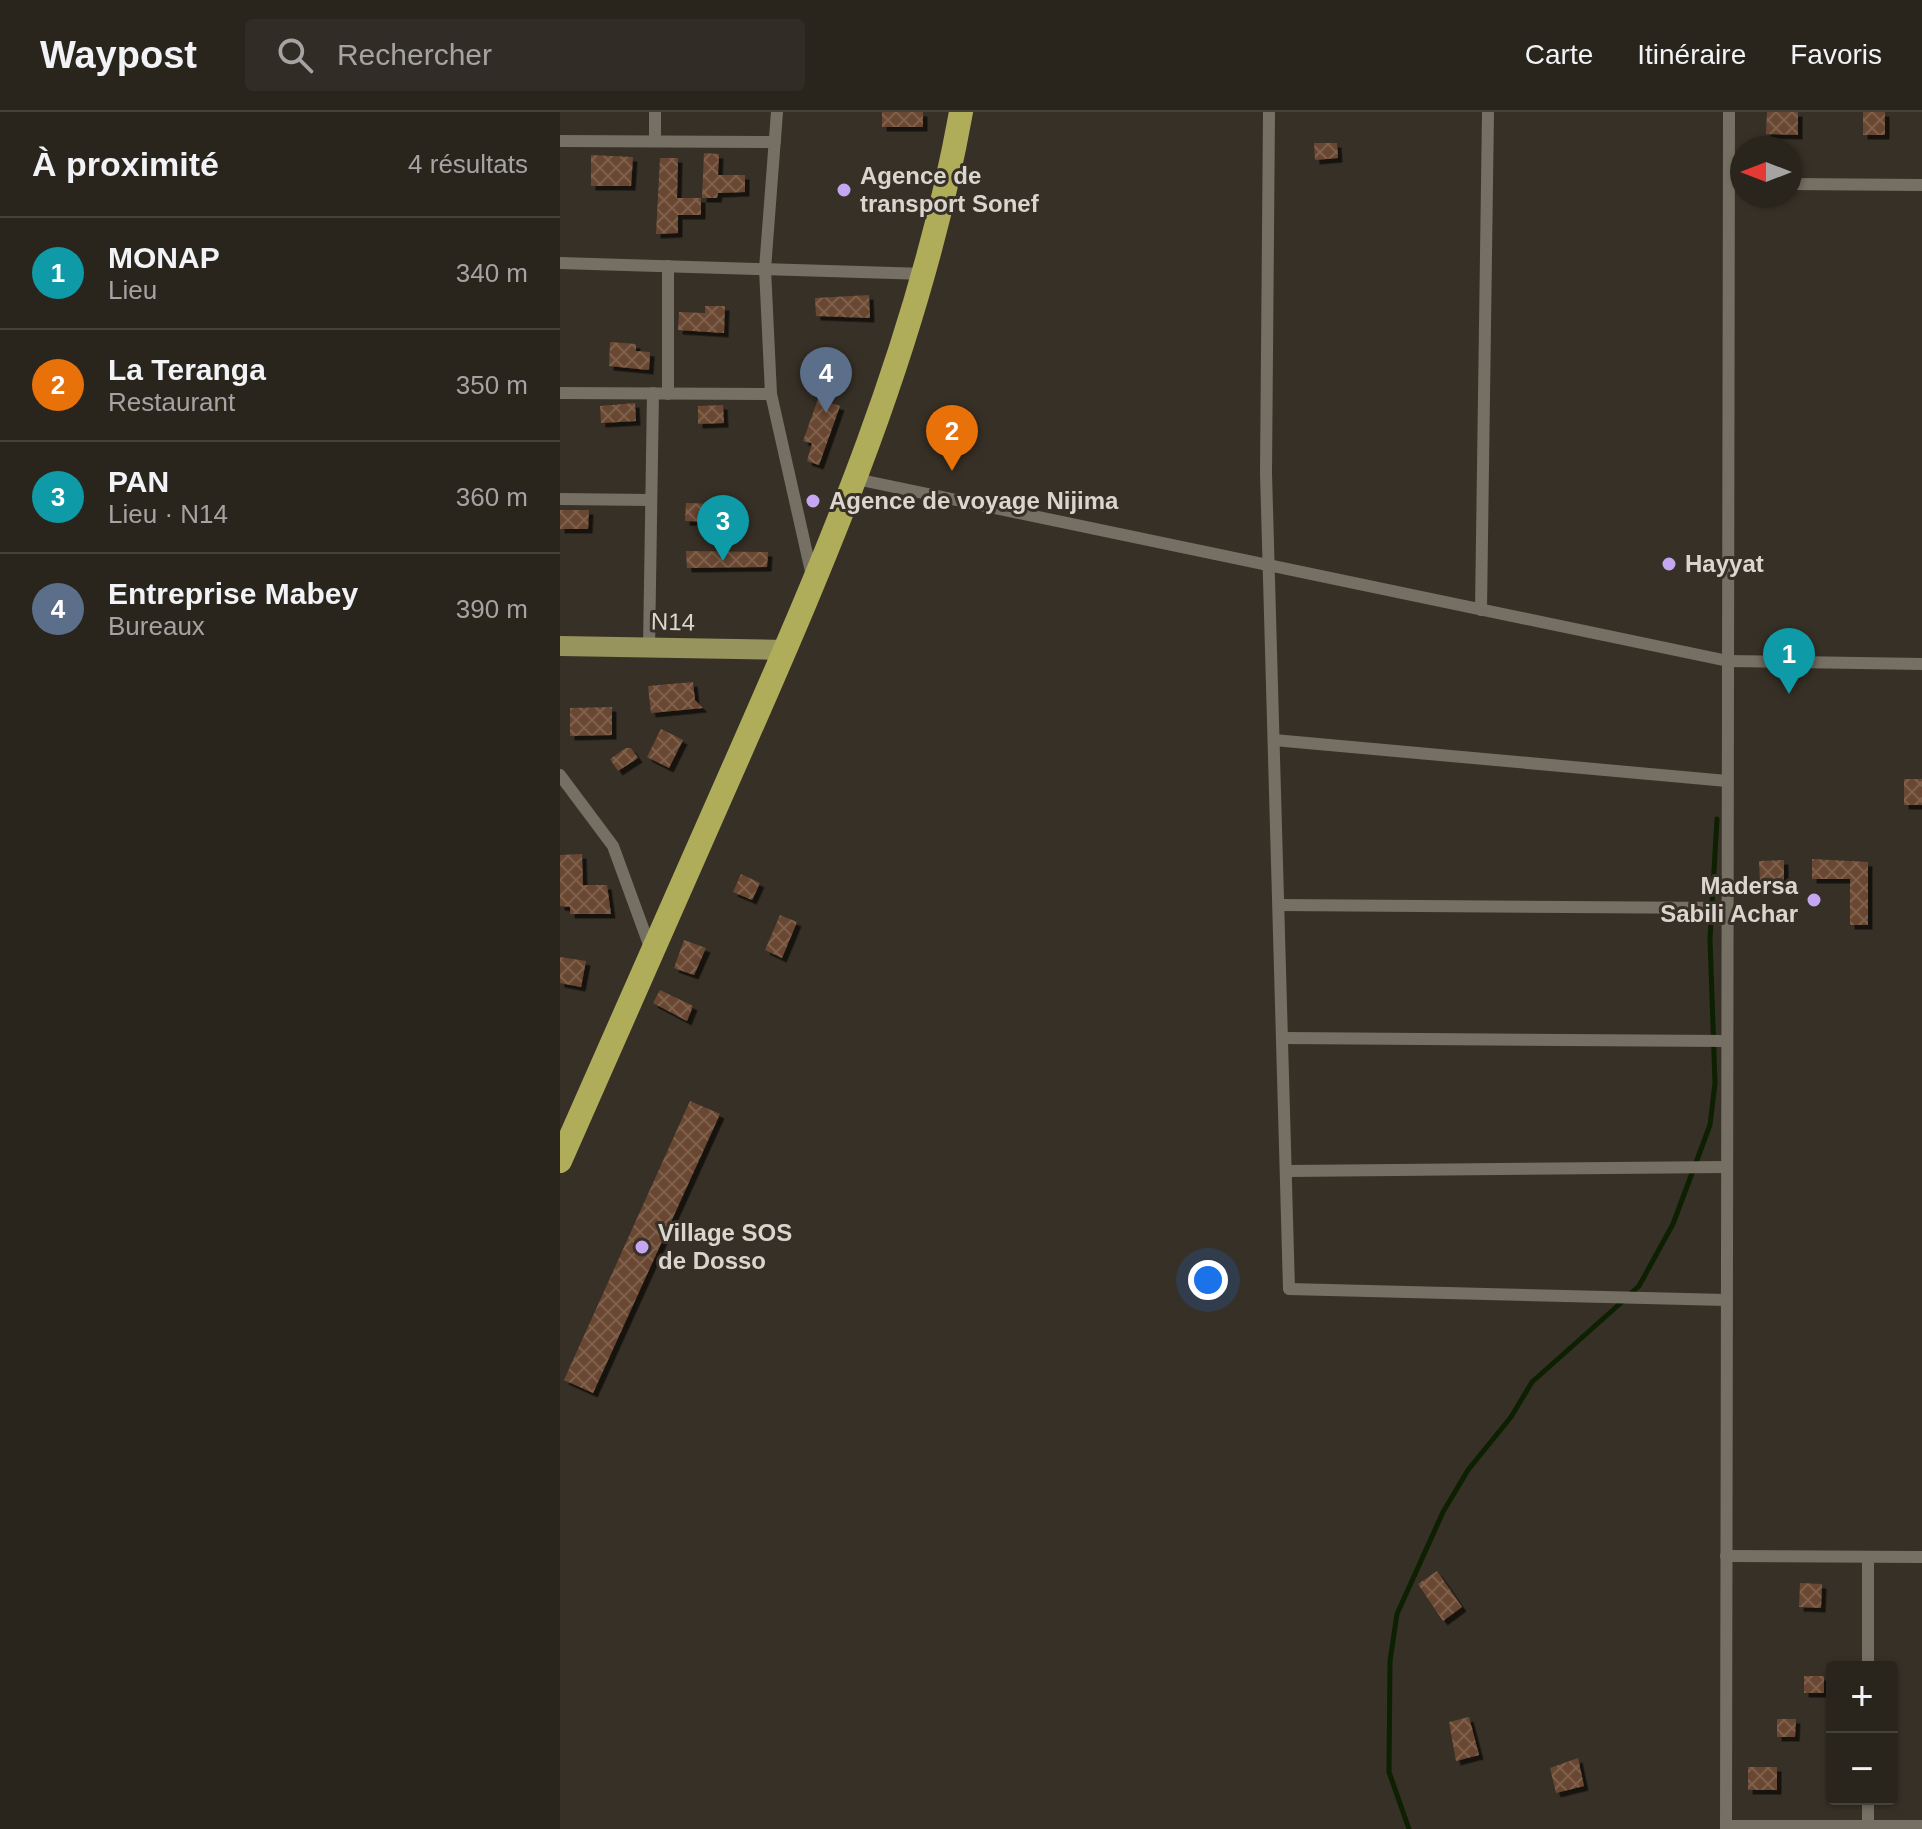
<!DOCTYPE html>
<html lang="fr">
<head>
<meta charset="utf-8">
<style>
	body { margin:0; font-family:Arial,sans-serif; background:#312c25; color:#f1f3f6 }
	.controls { position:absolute; right:24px; bottom:24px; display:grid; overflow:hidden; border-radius:8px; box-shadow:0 2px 6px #0004 }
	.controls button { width:72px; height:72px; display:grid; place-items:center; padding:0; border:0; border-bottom:2px solid #45413b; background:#29241c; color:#f1f3f6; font:40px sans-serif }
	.compass { position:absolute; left:1170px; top:24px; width:72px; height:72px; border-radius:50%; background:#29241c; box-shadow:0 2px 6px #0004; rotate:270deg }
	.you { position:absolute; left:648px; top:1168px; width:28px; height:28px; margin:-20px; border:6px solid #fff; border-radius:50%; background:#1a73e8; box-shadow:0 0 0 12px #1a73e833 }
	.badge { display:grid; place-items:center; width:52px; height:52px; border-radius:50%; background:#c5a7f1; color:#fff; font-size:26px; font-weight:700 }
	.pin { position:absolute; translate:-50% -66px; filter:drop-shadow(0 2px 4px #0008) }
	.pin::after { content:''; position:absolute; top:42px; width:28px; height:24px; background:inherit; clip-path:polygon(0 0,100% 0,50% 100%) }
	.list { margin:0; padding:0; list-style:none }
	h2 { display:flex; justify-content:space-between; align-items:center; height:104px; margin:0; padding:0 32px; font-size:34px }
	h2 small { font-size:26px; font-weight:400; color:#a5a4a3 }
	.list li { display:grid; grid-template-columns:52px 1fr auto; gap:24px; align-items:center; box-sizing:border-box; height:112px; padding:0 32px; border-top:2px solid #45413b }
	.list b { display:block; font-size:30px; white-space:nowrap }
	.list p { margin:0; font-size:26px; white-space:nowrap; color:#a5a4a3 }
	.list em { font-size:26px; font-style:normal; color:#a5a4a3 }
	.icon { flex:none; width:44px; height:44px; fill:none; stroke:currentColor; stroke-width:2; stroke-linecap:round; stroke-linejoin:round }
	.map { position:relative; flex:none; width:1362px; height:1717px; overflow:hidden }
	header { display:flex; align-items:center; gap:48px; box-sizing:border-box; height:112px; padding:0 40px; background:#29241c; border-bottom:2px solid #45413b }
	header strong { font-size:38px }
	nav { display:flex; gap:44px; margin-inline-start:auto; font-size:28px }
	.search { width:560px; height:72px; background:#312c25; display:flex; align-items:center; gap:20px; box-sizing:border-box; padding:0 28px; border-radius:8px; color:#a5a4a3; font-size:30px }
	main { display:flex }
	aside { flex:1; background:#29241c }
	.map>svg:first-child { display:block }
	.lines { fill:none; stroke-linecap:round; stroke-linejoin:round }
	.stream { stroke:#0d2002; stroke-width:5 }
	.building { fill:url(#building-cross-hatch); filter:url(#shadow) }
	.street { stroke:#766f64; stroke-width:12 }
	.primary { stroke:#98945d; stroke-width:20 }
	.highway { stroke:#afad59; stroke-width:24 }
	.poi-dot { fill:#c5a7f1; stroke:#373026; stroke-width:3 }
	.labels { text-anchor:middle; stroke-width:6; stroke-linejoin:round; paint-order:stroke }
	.poi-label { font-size:24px; font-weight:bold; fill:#dad6cf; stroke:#373026; text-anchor:start }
	.street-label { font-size:24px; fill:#dad6cf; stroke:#373026 }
</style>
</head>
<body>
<header>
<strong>Waypost</strong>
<div class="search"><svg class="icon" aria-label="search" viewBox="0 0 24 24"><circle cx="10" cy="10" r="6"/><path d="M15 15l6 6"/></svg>Rechercher</div>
<nav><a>Carte</a><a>Itinéraire</a><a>Favoris</a></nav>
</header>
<main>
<aside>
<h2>À proximité<small>4 résultats</small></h2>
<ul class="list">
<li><span class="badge" style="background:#0f9aa8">1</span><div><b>MONAP</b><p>Lieu</p></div><em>340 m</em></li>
<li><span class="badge" style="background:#e8710a">2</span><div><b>La Teranga</b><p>Restaurant</p></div><em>350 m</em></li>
<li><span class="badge" style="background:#0f9aa8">3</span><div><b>PAN</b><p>Lieu · N14</p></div><em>360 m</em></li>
<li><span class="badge" style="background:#5c6f8a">4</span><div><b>Entreprise Mabey</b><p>Bureaux</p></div><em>390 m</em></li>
</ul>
</aside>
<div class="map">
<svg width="1362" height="1717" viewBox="0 0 1362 1717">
	<defs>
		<pattern id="building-cross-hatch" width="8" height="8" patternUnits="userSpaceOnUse" patternTransform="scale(2)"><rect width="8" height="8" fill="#6a4730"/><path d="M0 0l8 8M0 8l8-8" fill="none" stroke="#7f614d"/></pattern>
		<filter id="shadow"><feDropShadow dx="4.5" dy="4.5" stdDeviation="0" flood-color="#0009"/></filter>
	</defs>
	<rect width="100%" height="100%" fill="#373026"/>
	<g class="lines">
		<g class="stream">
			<polyline points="1070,1182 1079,1174 1113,1112 1150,1013 1155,971 1150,827 1157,707"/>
			<polyline points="849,1717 829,1660 830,1549 837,1502 883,1400 908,1358 951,1305 972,1270 1063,1189"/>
		</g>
	</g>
	<g class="building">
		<rect x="322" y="0" width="41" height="15"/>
		<polygon points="1207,0 1238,0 1238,23 1206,22"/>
		<rect x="1303" y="0" width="22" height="23"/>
		<polygon points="754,31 777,31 778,46 755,48"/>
		<polygon points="144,41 159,42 158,63 185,63 185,80 158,81 157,86 142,86"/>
		<polygon points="31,43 73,45 71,74 31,74"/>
		<polygon points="100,46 118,46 117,86 141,86 141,103 118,103 118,121 96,122"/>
		<polygon points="309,183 310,206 256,204 255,186"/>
		<polygon points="145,194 165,194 164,221 118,218 119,200 145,201"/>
		<polygon points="50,230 76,232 76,239 90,240 89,258 49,254"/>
		<polygon points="258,287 280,294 259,353 247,349 252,331 243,329"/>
		<polygon points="75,291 76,309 41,311 40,294"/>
		<polygon points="163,293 164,311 138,312 138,294"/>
		<polygon points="126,391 156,392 156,410 125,409"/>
		<polygon points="0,398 29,398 28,417 0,417"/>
		<polygon points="126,439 208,440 207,455 127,456"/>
		<polygon points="133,570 135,588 143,596 91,601 88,574"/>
		<polygon points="52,595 52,623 10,624 10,596"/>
		<polygon points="101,617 123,628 109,656 87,645"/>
		<polygon points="66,636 71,636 78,646 58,659 50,647"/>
		<rect x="1344" y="667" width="18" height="26"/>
		<polygon points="22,742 23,773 47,773 51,802 10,802 10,795 0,794 0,743"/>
		<polygon points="1252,747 1308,750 1308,813 1290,813 1290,767 1252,767"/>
		<polygon points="1224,748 1224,770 1200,771 1199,749"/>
		<polygon points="181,762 200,771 192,788 173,780"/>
		<polygon points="220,803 237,810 222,846 205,838"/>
		<polygon points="124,828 146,836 134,863 114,856"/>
		<polygon points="0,845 26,849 21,875 0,871"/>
		<polygon points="100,878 133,894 127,909 93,891"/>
		<polygon points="130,989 160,1002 33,1281 4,1268"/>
		<polygon points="877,1459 902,1495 883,1509 858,1472"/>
		<polygon points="1240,1471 1262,1472 1261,1496 1239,1495"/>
		<rect x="1244" y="1564" width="20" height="17"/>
		<polygon points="909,1605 919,1643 896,1649 889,1610"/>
		<polygon points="1217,1607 1236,1607 1235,1625 1217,1625"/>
		<polygon points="1018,1646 1024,1674 996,1681 990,1656"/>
		<rect x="1188" y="1655" width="29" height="23"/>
	</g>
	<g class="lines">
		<g class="street">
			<polyline points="95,0 95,29"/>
			<polyline points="217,0 205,157 211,282 252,464"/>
			<polyline points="709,0 706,361 729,1177 1166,1188"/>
			<polyline points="0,29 215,30"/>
			<polyline points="1230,72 1362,73"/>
			<polyline points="0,151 366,162"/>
			<polyline points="108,154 108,282"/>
			<polyline points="0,281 211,282"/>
			<polyline points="296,367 1168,549 1362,552"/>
			<polyline points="0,387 91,388"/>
			<polyline points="921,498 928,0"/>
			<polyline points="89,536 93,281"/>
			<polyline points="714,628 1167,669"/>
			<polyline points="0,663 53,734 91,838"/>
			<polyline points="719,793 1167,796"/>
			<polyline points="724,926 1167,929"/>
			<polyline points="728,1059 1167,1055"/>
			<polyline points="1166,1444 1362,1445"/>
			<polyline points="1308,1446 1308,1555"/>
			<polyline points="1308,1687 1308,1714"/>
			<polyline points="1166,1714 1362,1714"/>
			<polyline points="1166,1717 1169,0"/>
		</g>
		<polyline class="primary" points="0,534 226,538"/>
		<path class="highway" d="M0,1049C60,916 118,783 176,650C269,439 360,228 401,0"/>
	</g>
	<g class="poi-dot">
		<circle cx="284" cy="78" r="8"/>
		<circle cx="253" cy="389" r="8"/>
		<circle cx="1109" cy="452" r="8"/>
		<circle cx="1254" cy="788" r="8"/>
		<circle cx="82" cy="1135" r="8"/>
	</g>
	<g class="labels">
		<g class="poi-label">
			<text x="300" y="72">Agence de<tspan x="300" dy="28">transport Sonef</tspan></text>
			<text x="269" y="397">Agence de voyage Nijima</text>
			<text x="1125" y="460">Hayyat</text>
			<text x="1238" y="782" text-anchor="end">Madersa<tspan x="1238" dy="28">Sabili Achar</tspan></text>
			<text x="98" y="1129">Village SOS<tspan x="98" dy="28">de Dosso</tspan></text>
		</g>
		<g class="street-label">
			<text transform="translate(113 510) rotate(1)" y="8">N14</text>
		</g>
	</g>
</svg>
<div class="controls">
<button>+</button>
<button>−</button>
</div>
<svg class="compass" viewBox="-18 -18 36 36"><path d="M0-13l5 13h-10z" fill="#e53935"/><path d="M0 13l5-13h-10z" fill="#a5a4a3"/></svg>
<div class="you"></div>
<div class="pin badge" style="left:1229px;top:582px;background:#0f9aa8">1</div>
<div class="pin badge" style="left:392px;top:359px;background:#e8710a">2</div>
<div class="pin badge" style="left:163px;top:449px;background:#0f9aa8">3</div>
<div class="pin badge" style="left:266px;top:301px;background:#5c6f8a">4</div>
</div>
</main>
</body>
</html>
